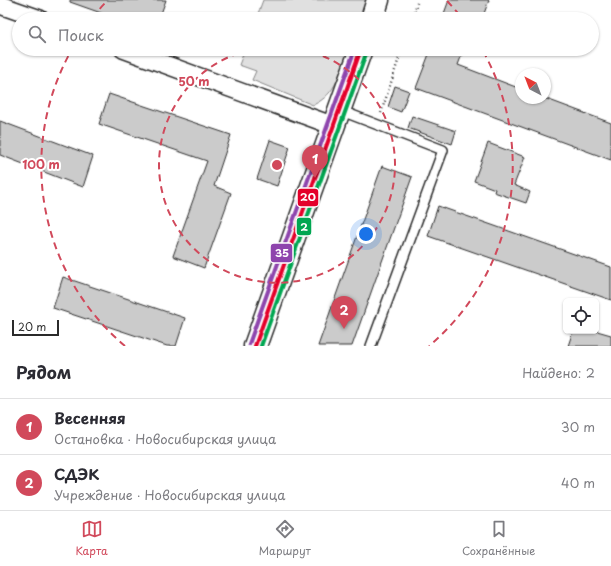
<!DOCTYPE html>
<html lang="ru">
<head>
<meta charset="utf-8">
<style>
	body { margin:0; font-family:"Playpen Sans",sans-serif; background:#f7f7f7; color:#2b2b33 }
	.controls { position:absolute; right:12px; bottom:12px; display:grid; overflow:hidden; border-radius:6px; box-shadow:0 1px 3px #0004 }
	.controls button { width:36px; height:36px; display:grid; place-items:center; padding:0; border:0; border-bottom:1px solid #e1e1e2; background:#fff; color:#2b2b33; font:20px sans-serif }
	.compass { position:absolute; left:515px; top:68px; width:36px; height:36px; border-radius:50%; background:#fff; box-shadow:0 1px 3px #0004; rotate:318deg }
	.scale { position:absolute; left:12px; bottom:10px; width:47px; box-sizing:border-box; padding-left:4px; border:2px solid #2b2b2b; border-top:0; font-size:11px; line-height:14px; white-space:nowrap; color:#2b2b2b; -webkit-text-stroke:3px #fff; paint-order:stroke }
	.you { position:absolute; left:366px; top:234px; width:14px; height:14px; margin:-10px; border:3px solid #fff; border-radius:50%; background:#1a73e8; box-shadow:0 0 0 6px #1a73e833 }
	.badge { display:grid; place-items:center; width:26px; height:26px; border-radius:50%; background:#d1495b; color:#fff; font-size:13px; font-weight:700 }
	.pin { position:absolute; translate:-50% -33px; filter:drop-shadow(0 1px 2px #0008) }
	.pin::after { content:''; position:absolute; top:21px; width:14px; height:12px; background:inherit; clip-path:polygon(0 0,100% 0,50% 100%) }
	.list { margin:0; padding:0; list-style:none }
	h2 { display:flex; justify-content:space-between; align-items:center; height:52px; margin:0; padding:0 16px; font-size:17px }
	h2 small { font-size:13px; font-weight:400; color:#7c7c81 }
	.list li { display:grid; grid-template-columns:26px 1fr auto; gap:12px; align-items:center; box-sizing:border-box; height:56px; padding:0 16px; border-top:1px solid #e1e1e2 }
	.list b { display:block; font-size:15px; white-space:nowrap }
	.list p { margin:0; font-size:13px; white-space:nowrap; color:#7c7c81 }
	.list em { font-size:13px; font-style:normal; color:#7c7c81 }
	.icon { flex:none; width:22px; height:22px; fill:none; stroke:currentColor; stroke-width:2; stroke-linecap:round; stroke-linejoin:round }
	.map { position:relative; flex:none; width:611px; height:346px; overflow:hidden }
	.search { position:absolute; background:#fff; box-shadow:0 1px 3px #0004; left:12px; right:12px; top:12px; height:44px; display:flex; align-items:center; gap:10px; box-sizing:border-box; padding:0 14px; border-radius:22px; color:#7c7c81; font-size:15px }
	.sheet { height:164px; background:#fff }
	nav { display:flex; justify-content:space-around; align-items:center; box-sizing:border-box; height:56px; border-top:1px solid #e1e1e2; background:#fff; font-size:11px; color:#7c7c81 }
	nav a { display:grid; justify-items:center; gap:2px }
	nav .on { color:#d1495b }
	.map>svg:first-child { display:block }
	.green { fill:#e0e0e0; stroke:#868686 }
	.building { fill:#cbcbcb; stroke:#2b2b2b }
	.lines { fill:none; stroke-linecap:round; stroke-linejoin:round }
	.service-casing { stroke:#2b2b2b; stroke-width:12 }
	.minor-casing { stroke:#2b2b2b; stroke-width:20 }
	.tertiary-casing { stroke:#2b2b2b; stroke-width:25 }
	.path { stroke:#2b2b2b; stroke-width:2.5; stroke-dasharray:1 3; stroke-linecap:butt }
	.service { stroke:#fff; stroke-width:9 }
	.minor { stroke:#fff; stroke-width:17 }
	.tertiary { stroke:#fff; stroke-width:22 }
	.bus-1-casing { stroke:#fff; stroke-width:7 }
	.bus-2-casing { stroke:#fff; stroke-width:7 }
	.bus-3-casing { stroke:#fff; stroke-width:7 }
	.bus-1 { stroke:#e4002b; stroke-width:4 }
	.bus-2 { stroke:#00a651; stroke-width:4 }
	.bus-3 { stroke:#8e44ad; stroke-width:4 }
	.ring { fill:none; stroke:#d1495b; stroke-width:2; stroke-dasharray:7 5 }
	.centre { fill:#d1495b; stroke:#fff; stroke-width:2 }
	.ring-label { font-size:12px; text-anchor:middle; font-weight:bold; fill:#d1495b; stroke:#fff; stroke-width:4; stroke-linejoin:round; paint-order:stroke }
	.line-badge { stroke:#fff; stroke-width:1.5 }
	.badge-label { font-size:11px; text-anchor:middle; font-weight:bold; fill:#fff }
</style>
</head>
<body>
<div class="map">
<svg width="611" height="346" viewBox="0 0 611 346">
	<rect width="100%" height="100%" fill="#fff"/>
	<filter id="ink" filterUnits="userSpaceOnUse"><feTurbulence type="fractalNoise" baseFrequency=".025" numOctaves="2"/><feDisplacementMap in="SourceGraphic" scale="8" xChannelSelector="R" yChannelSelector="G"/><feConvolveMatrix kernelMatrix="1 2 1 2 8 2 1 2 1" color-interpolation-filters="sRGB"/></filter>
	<g filter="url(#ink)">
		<g class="green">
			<polygon points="263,0 367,0 360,19 256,19"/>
			<path d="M245,49H349C340,72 337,94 313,105L252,80L256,71L239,65Z"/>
		</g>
		<g class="building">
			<polygon points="70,0 166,0 159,19 118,19 70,2"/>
			<polygon points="449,0 489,0 482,19 442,19"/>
			<polygon points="431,49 464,49 458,65 521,89 521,98 544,98 611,123 611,160 416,88"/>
			<polygon points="395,86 409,91 401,112 388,107"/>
			<polygon points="109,94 231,135 214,186 231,193 204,268 173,256 207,161 99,124"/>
			<polygon points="412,116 456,131 452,144 408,128"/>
			<polygon points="0,121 93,156 83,187 0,155"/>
			<polygon points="270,140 290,147 277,186 257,179"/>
			<polygon points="488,143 525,157 514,185 530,192 526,203 494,192 495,189 474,181"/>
			<polygon points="382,166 412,177 352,346 318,346"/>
			<polygon points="438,206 611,267 611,300 428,236"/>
			<polygon points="63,277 185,318 176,346 167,346 53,308"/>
			<polygon points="573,331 597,331 611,335 611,346 568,346"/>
		</g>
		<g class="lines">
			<g class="service-casing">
				<polyline id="service" points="339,110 443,150 371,346"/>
			</g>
			<g class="minor-casing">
				<g id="minor">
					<polyline points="0,5 40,19"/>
					<polyline points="123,49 334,126"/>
				</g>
			</g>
			<g class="tertiary-casing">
				<g id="tertiary">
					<polyline points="372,19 378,0"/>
					<polyline points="255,346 361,49"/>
				</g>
			</g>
			<g class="path">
				<polyline points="412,19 418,0"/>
				<polyline points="381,113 402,49"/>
			</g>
			<use href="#service" class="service"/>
			<use href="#minor" class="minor"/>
			<use href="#tertiary" class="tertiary"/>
			<g class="bus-1-casing">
				<polyline id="bus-1" points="255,346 361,49"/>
			</g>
			<g class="bus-2-casing">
				<polyline id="bus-2" points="261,346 367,51"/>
			</g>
			<g class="bus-3-casing">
				<polyline id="bus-3" points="249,344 355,49"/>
			</g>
			<use href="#bus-1" class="bus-1"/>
			<use href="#bus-2" class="bus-2"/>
			<use href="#bus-3" class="bus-3"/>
		</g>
	</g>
	<g class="ring">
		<path d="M300 49A118 118 0 1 1 254 49"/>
		<path d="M125 346A236 236 0 0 1 71 51M92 18A236 236 0 0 1 107 1M447 1A236 236 0 0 1 462 18M483 51A236 236 0 0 1 429 346"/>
	</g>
	<circle cx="277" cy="165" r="6" class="centre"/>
	<g class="ring-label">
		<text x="194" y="86">50 m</text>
		<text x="41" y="169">100 m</text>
	</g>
	<g class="line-badge">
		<rect x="297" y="188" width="22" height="19" rx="4" fill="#e4002b"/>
		<rect x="296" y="217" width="16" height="19" rx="4" fill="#00a651"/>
		<rect x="270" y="243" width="23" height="20" rx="4" fill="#8e44ad"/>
	</g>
	<g class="badge-label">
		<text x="308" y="201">20</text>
		<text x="304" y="231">2</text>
		<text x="282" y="257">35</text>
	</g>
</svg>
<div class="controls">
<button><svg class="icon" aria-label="locate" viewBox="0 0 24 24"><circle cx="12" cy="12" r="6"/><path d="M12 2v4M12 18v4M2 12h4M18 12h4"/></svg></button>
</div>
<svg class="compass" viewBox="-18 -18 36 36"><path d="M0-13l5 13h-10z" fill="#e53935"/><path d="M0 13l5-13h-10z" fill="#7c7c81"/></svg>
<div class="scale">20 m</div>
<div class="you"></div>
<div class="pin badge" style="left:315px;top:178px">1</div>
<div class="pin badge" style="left:344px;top:329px">2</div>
<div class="search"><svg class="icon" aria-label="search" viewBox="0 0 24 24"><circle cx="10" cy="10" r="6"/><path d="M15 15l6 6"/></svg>Поиск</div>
</div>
<section class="sheet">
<h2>Рядом<small>Найдено: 2</small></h2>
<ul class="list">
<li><span class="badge">1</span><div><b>Весенняя</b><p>Остановка · Новосибирская улица</p></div><em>30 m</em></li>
<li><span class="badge">2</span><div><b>СДЭК</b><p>Учреждение · Новосибирская улица</p></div><em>40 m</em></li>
</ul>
</section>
<nav>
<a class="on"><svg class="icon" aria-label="map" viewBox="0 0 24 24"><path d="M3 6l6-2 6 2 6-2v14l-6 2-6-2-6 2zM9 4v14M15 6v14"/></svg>Карта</a>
<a><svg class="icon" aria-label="directions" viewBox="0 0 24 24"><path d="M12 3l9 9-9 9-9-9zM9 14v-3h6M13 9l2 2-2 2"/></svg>Маршрут</a>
<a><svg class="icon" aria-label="saved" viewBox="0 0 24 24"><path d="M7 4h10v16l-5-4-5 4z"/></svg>Сохранённые</a>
</nav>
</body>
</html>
